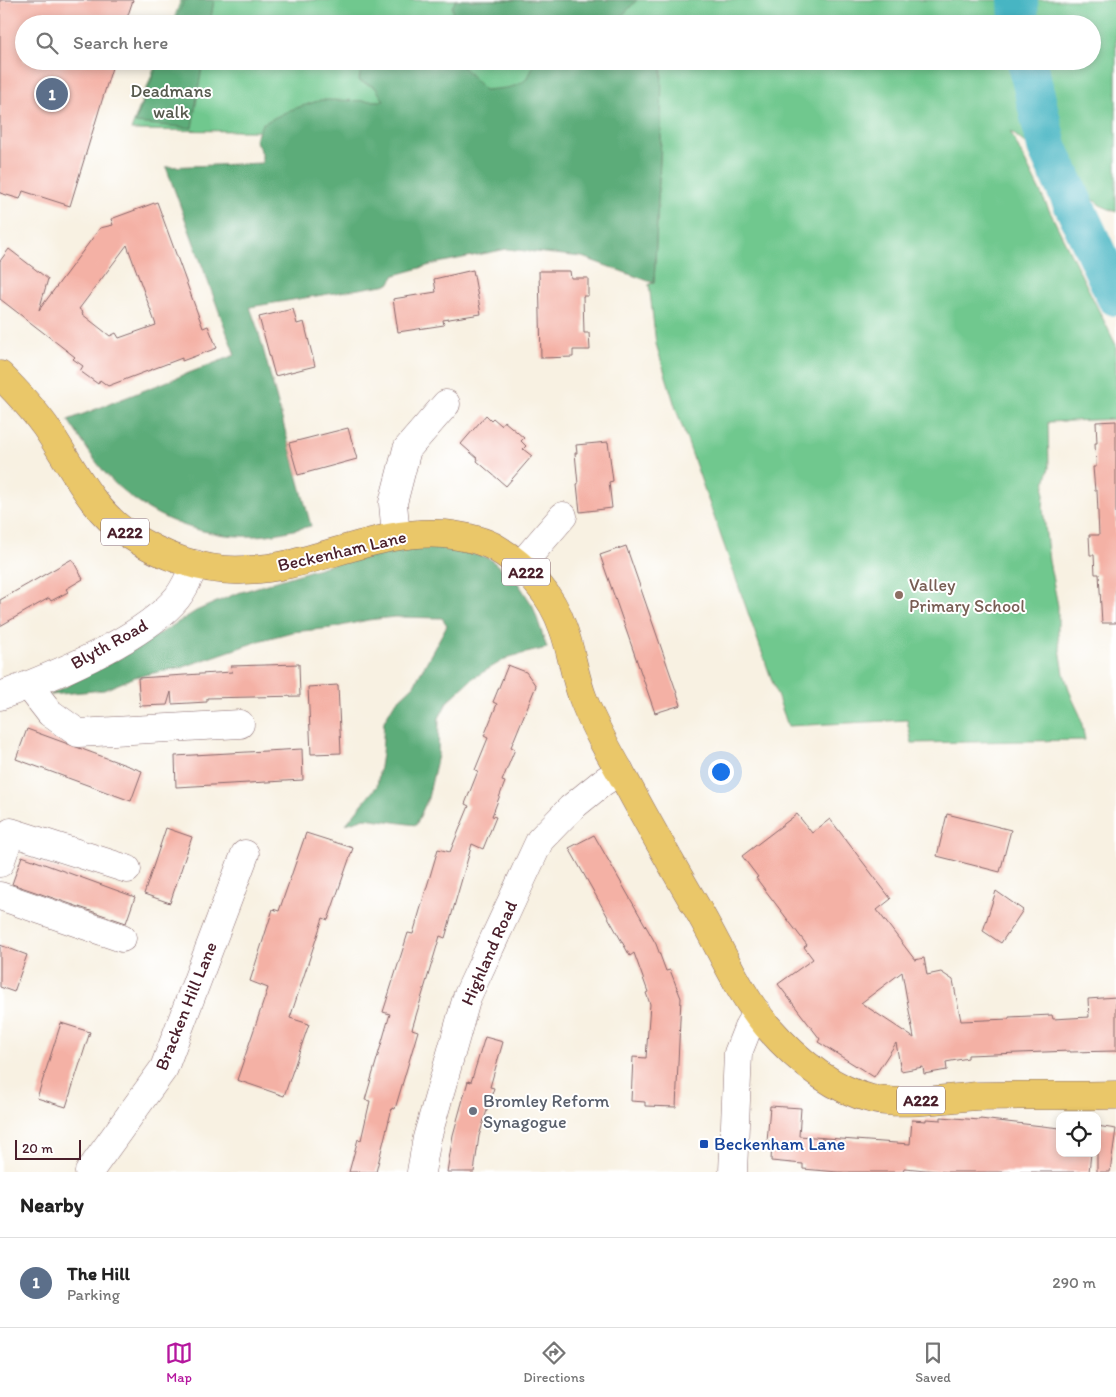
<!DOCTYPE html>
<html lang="en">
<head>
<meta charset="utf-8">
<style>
	body { margin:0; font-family:Itim,sans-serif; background:#f2f2f2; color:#222 }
	.controls { position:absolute; right:15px; bottom:15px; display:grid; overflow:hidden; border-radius:10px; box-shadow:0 2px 8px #0003 }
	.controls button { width:45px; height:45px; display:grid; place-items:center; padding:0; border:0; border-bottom:1px solid #e0e0e0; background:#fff; color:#222; font:25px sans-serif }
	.scale { position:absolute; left:15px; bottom:12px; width:66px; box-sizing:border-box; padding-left:5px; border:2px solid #4a1f2b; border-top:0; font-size:14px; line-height:18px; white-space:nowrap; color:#4a1f2b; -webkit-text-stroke:4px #fff; paint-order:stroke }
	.you { position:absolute; left:720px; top:771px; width:18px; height:18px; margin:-12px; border:4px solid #fff; border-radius:50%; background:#1a73e8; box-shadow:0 0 0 8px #1a73e833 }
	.badge { display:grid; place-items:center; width:32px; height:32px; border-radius:50%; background:#b5179e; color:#fff; font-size:16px; font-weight:700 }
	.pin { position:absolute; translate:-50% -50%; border:2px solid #fff; box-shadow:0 1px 5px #0006 }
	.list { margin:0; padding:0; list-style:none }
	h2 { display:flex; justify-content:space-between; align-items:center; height:65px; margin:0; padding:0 20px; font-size:21px }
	h2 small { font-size:16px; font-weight:400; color:#767676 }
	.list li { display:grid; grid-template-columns:32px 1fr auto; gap:15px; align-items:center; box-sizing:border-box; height:90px; padding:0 20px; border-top:1px solid #e0e0e0 }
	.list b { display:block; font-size:19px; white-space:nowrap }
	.list p { margin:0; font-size:16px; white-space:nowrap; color:#767676 }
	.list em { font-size:16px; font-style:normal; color:#767676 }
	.icon { flex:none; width:28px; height:28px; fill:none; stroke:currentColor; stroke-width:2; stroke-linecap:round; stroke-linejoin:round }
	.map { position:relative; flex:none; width:1116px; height:1172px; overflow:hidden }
	.search { position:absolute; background:#fff; box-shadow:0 2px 8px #0003; left:15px; right:15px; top:15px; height:55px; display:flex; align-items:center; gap:12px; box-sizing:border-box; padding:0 18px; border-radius:28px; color:#767676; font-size:19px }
	.sheet { height:155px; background:#fff }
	nav { display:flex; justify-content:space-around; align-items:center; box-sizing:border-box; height:70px; border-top:1px solid #e0e0e0; background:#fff; font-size:14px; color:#767676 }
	nav a { display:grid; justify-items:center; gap:2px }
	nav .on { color:#b5179e }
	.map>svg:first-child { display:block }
	.green { fill:#70c88e; stroke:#5d745c }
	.forest { fill:#5cac79; stroke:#536652 }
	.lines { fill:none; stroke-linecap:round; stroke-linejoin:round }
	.river { stroke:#47b5c3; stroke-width:40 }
	.building { fill:#f4b1a5; fill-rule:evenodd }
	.minor-casing { stroke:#87686b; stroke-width:29 }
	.major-casing { stroke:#87686b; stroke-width:29 }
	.minor { stroke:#fff; stroke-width:28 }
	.major { stroke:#eac769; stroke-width:28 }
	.education-dot { fill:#8d6e63; stroke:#fff; stroke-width:2 }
	.worship-dot { fill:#6b7280; stroke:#fff; stroke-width:2 }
	.transit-dot { fill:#1a4fb4; stroke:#fff; stroke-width:2 }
	.labels { text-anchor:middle; stroke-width:4; stroke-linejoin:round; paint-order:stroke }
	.shield { fill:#fff; stroke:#80626b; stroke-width:1 }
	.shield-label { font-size:16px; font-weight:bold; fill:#4a1f2b }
	.park-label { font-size:18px; fill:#575a4e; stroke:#fff }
	.street-label { font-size:18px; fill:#4a1f2b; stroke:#fff }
	.education-label { font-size:18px; fill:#785e54; stroke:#fff; text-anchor:start }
	.worship-label { font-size:18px; fill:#5b616d; stroke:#fff; text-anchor:start }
	.transit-label { font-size:18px; fill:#164399; stroke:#fff; text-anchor:start }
</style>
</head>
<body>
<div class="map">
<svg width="1116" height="1172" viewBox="0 0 1116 1172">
	<rect width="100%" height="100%" fill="#fff"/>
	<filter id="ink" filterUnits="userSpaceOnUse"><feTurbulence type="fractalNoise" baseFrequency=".02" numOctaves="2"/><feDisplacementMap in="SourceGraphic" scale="10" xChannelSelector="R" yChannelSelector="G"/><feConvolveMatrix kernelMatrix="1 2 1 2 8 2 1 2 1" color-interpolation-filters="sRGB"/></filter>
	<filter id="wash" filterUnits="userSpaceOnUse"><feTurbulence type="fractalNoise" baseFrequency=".0096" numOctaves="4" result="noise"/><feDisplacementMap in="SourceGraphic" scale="20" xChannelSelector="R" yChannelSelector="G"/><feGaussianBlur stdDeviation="1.12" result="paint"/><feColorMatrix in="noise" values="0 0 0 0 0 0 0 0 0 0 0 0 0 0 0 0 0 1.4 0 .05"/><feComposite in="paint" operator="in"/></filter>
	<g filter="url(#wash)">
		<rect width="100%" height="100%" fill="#f8f1e2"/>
		<polygon class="green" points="181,0 1116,0 1116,212 1100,205 1010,131 1116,345 1116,419 1048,422 1049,468 1045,483 1043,508 1049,561 1058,606 1058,636 1064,674 1072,698 1080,715 1085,740 912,743 907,720 788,726 676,409 656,344 649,284 654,283 661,137 593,134 131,130 157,61 1092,61 1092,24 172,24"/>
		<g class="forest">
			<polygon points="184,0 214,0 210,24 174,24"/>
			<polygon points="456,0 637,0 617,21 626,24 454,24 452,7"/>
			<polygon points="159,61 203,61 192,128 135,123"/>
			<path d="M362,61H454L459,63L485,90C506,88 529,89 533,64L530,61H662L661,137L654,283L582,257L507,249L438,263L395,275L389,284L250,307L258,330L311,526C297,529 282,533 267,535C208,542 144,518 105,473C91,457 80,437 68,420L235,355L166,167L262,163V153L255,140L262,124L290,110L321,100L384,101L375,87L359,81Z"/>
			<polygon points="431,544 489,558 518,583 533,606 547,648 509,657 473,678 448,701 439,718 438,755 428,798 416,825 365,818 346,824 377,786 382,754 384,721 394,704 414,685 447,625 442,618 395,617 368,620 332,628 292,632 262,640 183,667 135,677 104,690 50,695 124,656 196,611 235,594 348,559"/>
		</g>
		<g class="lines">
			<g class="river">
				<polyline points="1018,0 1019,24"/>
				<polyline points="1027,61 1047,147 1116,296"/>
			</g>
		</g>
		<g id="blocks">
			<g class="building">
				<polygon points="0,0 133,0 125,24 24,24 24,61 114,61 70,206 23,191 20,199 0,193"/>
				<path d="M157,202L203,328L208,326L217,348L182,361V358L108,386L100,380L98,384L80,371L83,366L73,359L75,357L0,299V261L9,249L48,279L39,310L100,228L113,225L111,219ZM127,245L156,325L119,338L116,333L110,336L82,314L83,312L79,309Z"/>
				<polygon points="473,270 481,314 443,320 444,325 398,332 393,299 436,292 434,279"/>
				<polygon points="539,271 570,271 571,278 588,278 588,296 583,296 584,333 589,333 590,350 573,350 573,357 541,358"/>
				<polygon points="293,309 297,324 304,322 315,366 275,376 259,317"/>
				<polygon points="486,415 491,420 493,418 501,425 504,421 524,438 521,441 526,446 523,449 532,456 506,486 477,461 478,459 461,444"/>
				<polygon points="1116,421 1116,623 1102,623 1099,574 1095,574 1094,555 1090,555 1089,535 1099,535 1097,491 1095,491 1093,467 1096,467 1095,443 1097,443 1096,422"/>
				<polygon points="348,428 357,459 298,475 289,443"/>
				<polygon points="608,442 613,481 609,482 612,508 580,512 577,484 578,484 575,453 577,453 576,445"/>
				<polygon points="626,546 681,705 655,713 600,555"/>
				<polygon points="72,559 83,579 66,589 68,592 51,601 49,598 0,626 0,600"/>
				<polygon points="299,664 300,696 207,698 207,702 172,704 171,692 167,705 140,706 138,678 232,672 231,666"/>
				<polygon points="508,665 526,672 536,686 511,747 515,749 502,781 505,782 492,816 496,817 483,849 472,844 445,938 440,936 412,1029 418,1031 395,1109 392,1108 376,1172 349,1172 358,1139 361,1140 370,1101 365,1100 390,1014 383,1012 408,933 413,934 438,849 450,852 469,806 465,804 478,771 475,770 488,738 484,736 497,704 493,702"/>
				<polygon points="338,685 341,753 311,754 308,687"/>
				<polygon points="27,729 142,771 131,801 16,759"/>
				<polygon points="302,749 303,780 176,787 175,756"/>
				<path d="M797,814L812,833L830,819L891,899L877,910L915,960L924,958L927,975L941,972L953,980L961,1021L1009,1019V1017L1052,1015L1053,1019L1089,1017L1088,999L1116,997V1051L1070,1052V1051L968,1055V1058L946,1062L947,1070L924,1074L923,1067L901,1071L896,1043L874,1077L818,1042L820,1039L778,984L813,959L804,947L807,945L756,878L758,877L742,856ZM902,972L914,1038L861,1003Z"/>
				<polygon points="947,814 1011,830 1000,872 937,856"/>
				<polygon points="166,828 192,837 170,903 144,894"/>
				<polygon points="306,833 353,848 328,920 323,918 290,1018 309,1024 284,1096 237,1080 268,988 250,981 273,909 279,911"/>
				<polygon points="594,835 656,944 666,971 670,970 681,998 676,1107 645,1106 645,1102 631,1101 633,1057 646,1058 650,1004 646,993 648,992 634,953 630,956 569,848"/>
				<polygon points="22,856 135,897 126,923 12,884"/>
				<polygon points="996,891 1023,910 1001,943 983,931"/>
				<polygon points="0,945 27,955 14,992 0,987"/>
				<polygon points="61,1023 90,1032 66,1107 37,1098"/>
				<polygon points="485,1037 503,1042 490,1087 494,1088 479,1136 474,1172 447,1172 453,1135 468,1081 471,1082"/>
				<polygon points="770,1106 801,1108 799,1136 910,1144 912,1120 926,1121 926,1119 941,1120 941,1117 980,1120 980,1119 1060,1128 1060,1153 1091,1153 1089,1172 948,1172 904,1168 903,1172 838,1172 803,1169 803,1164 771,1161 772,1142 767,1142"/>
				<polygon points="1097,1126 1116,1129 1110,1172 1097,1172"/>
			</g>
		</g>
	</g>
	<g filter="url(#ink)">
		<use href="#blocks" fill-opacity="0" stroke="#87686b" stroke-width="1"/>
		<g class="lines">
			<g class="minor-casing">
				<g id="minor">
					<polyline points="396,536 393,503 407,449 446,404"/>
					<polyline points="520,566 563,516"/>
					<polyline points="29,686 50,713 78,733 240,724"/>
					<path d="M0,696C51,677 142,640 177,598C185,588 190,576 195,564"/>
					<polyline points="0,863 11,832 127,869"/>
					<polyline points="0,896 122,938"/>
					<polyline points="89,1172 164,1068 245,854"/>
					<polyline points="421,1172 427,1138 467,997 540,840 571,808 603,782 620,771"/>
					<polyline points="733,1172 738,1053 749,1025 757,1012"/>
				</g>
			</g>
			<g class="major-casing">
				<path id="major" d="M0,375C16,391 32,408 45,426C70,462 91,510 128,534C161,556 203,572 243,570C312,569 375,528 445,534C462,536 481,539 496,548C526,566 552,595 563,628C572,652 574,677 584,701C595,729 611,756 626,782C649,825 673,867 697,908C720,947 738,992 767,1026C795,1058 831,1089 872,1099C904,1106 946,1098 979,1096C1024,1095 1070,1096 1116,1095"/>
			</g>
			<use href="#minor" class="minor"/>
			<use href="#major" class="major"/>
		</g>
	</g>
	<circle class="education-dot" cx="899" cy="595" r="5"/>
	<circle class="worship-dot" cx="473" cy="1111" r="5"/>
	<rect class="transit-dot" x="699" y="1139" width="10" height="10" rx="2.5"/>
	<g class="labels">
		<g class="shield">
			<rect x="101" y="518.5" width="48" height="27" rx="4"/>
			<rect x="502" y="558.5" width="48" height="27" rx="4"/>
			<rect x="897" y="1086.5" width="48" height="27" rx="4"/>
		</g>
		<g class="shield-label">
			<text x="125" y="538">A222</text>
			<text x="526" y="578">A222</text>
			<text x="921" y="1106">A222</text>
		</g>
		<g class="park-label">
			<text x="171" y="97">Deadmans<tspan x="171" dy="21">walk</tspan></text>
		</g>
		<g class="street-label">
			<text transform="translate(342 551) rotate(-13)" y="6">Beckenham Lane</text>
			<text transform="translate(109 644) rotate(-29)" y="6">Blyth Road</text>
			<text transform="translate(489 953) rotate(-66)" y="6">Highland Road</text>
			<text transform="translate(186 1006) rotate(-68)" y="6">Bracken Hill Lane</text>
		</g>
		<g class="education-label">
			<text x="909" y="591">Valley<tspan x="909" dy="21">Primary School</tspan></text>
		</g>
		<g class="worship-label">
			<text x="483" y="1107">Bromley Reform<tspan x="483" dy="21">Synagogue</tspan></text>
		</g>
		<g class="transit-label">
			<text x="714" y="1150">Beckenham Lane</text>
		</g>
	</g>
</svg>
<div class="controls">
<button><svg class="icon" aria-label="locate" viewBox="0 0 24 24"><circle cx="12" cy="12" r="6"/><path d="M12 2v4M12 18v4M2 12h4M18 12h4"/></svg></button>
</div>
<div class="scale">20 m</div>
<div class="you"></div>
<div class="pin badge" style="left:52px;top:94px;background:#5c6f8a">1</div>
<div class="search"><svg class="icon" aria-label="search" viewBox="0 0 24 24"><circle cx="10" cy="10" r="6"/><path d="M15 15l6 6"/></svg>Search here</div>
</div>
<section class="sheet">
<h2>Nearby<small></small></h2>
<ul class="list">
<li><span class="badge" style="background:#5c6f8a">1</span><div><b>The Hill</b><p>Parking</p></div><em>290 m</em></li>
</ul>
</section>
<nav>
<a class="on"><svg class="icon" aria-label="map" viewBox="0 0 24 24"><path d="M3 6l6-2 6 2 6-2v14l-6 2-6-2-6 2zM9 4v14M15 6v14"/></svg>Map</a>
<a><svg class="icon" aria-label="directions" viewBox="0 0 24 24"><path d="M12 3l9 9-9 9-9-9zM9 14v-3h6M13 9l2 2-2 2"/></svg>Directions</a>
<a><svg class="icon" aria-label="saved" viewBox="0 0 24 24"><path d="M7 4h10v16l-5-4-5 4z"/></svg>Saved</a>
</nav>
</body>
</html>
